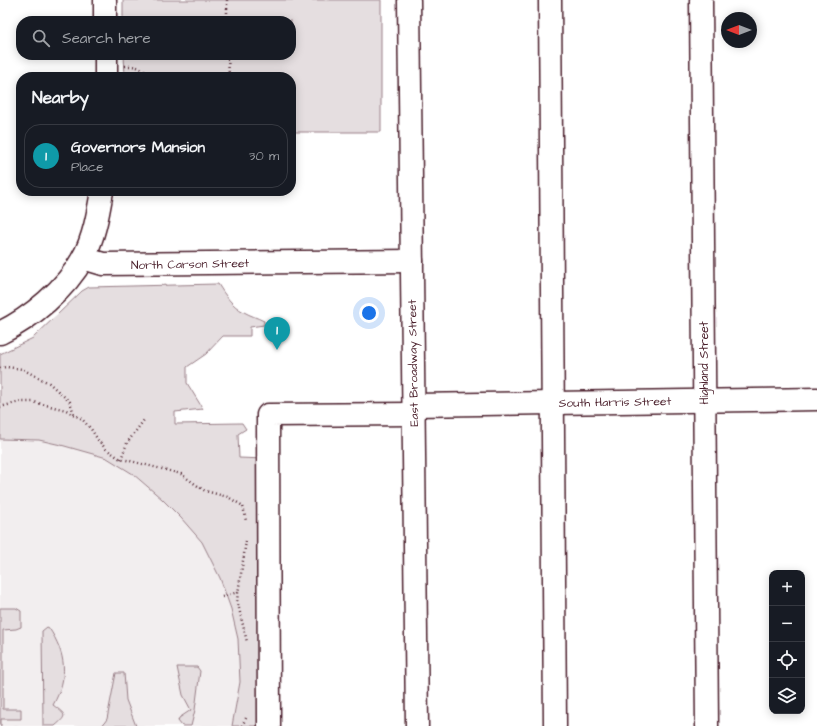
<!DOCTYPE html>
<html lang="en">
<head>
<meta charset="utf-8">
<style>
	body { margin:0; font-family:"Architects Daughter",sans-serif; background:#242831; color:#f1f3f6 }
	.controls { position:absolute; right:12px; bottom:12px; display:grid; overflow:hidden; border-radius:8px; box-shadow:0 2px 10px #0003 }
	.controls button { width:36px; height:36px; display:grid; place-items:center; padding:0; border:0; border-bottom:1px solid #363941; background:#171b24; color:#f1f3f6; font:20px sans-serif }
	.compass { position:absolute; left:721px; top:12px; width:36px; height:36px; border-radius:50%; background:#171b24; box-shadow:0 2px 10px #0003; rotate:270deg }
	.you { position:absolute; left:369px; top:313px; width:14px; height:14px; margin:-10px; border:3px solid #fff; border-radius:50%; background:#1a73e8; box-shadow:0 0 0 6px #1a73e833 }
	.badge { display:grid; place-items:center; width:26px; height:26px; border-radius:50%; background:#7c3aed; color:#fff; font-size:13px; font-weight:700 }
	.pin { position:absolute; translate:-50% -33px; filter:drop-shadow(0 1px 2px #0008) }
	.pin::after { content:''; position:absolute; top:21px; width:14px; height:12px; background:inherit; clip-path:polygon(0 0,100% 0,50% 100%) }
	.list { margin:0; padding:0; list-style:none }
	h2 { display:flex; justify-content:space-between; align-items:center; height:52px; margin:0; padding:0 16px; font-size:17px }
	h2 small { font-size:13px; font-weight:400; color:#9ea1a6 }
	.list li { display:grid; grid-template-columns:26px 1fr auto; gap:12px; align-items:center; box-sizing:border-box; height:64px; margin:0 8px 8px; padding:0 8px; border:1px solid #363941; border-radius:16px }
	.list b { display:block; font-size:15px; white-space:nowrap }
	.list p { margin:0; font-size:13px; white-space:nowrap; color:#9ea1a6 }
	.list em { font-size:13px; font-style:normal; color:#9ea1a6 }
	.icon { flex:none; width:22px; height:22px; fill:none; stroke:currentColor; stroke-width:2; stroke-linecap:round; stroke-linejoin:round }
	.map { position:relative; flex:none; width:817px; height:726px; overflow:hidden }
	.search { position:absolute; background:#171b24; box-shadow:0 2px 10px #0003; left:16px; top:16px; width:280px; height:44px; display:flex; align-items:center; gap:10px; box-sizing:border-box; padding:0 14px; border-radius:16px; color:#9ea1a6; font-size:15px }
	.panel { position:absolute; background:#171b24; box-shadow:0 2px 10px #0003; left:16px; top:72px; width:280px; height:124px; border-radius:16px }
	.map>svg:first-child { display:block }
	.built { fill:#f2eeef }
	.green { fill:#e5dee0; stroke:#987e86 }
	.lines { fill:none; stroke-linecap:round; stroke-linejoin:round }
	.minor-casing { stroke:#4a1f2b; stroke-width:25 }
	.path { stroke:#4a1f2b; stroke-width:2.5; stroke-dasharray:1 3; stroke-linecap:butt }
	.minor { stroke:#fff; stroke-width:22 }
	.labels { text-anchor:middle; stroke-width:3; stroke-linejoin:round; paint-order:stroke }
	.street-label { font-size:12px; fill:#4a1f2b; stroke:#fff }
</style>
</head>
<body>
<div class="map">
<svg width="817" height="726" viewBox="0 0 817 726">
	<rect width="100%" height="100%" fill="#fff"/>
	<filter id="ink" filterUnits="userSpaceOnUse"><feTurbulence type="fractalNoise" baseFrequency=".025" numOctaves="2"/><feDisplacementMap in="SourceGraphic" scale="8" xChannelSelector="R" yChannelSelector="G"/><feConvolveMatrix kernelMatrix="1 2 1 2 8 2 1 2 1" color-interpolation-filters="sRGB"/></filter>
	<g filter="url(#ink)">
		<polygon class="built" points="0,439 39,440 61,445 107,458 133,474 162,499 181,518 202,542 220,578 231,609 238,639 240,682 232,726 0,726"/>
		<g class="green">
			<polygon points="123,0 381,0 381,132 291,132 291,77 125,77 124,55 291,55 291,21 123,21"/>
			<path d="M218,284C225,295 232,306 244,312C251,316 256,317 264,321V325L250,327V336H223L206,354L187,367V383L203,409L175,412V424L242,423L246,429L238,434L239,458L265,459L263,726H232L240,682L238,639L231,609L220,578L202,542L181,518L162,499L133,474L107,458L61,445L39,440L0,439V354L33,338L82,291L89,287Z"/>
			<polygon points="0,608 16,608 21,611 21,627 16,629 3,630 3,709 21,709 21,719 1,719 1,726 0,726"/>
			<path d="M47,627L49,628C66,654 69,677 53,705C66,715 68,715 55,726H43V724L42,631Z"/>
			<polygon points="177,667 197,667 200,671 195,710 191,726 182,726 178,721 179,718 191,710 183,695"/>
			<polygon points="116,673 124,673 126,700 136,726 102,726 107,719"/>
		</g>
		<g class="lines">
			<g class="minor-casing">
				<g id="minor">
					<polyline points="105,0 105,21"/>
					<polyline points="409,0 417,726"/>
					<polyline points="550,0 555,726"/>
					<polyline points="701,0 707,726"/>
					<polyline points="106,55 106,77"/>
					<polyline points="83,258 103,264 412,261"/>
					<path d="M0,333C31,318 66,289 83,258C94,238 98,214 102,191"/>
					<polyline points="414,405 817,399"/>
					<polyline points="269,726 268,415 414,414"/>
				</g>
			</g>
			<g class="path">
				<polyline points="227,0 227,21"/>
				<polyline points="228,55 229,77"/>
				<path d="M125,66C139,65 143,70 154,77"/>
				<polyline points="0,368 6,367 22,369 49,383 70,402 74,414"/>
				<polyline points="0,407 19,402 34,402 66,410 82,419 91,429 98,440 106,449 119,458 181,474 205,491 228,497 243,506 246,521"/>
				<polyline points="121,459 127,443 144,420"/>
				<polyline points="246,541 237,600 247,642"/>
				<polyline points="222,597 238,592"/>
				<polyline points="242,726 247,716"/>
			</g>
			<use href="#minor" class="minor"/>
		</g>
	</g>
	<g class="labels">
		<g class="street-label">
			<text transform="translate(190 264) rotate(-1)" y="4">North Carson Street</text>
			<text transform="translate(413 363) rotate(-91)" y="4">East Broadway Street</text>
			<text transform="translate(704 363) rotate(-90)" y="4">Highland Street</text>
			<text transform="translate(615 402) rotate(-1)" y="4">South Harris Street</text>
		</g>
	</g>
</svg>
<div class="controls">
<button>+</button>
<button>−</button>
<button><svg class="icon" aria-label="locate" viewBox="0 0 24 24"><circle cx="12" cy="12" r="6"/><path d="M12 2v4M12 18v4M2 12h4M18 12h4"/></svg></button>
<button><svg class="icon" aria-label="layers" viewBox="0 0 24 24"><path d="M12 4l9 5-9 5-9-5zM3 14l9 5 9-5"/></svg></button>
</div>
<svg class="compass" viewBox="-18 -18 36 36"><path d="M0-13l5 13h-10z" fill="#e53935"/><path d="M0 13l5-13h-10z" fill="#9ea1a6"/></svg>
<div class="you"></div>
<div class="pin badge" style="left:277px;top:350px;background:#0f9aa8">1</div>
<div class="search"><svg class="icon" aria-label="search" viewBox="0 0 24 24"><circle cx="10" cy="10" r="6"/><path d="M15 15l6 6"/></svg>Search here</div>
<section class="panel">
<h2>Nearby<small></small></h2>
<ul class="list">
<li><span class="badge" style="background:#0f9aa8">1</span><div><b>Governors Mansion</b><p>Place</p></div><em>30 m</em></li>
</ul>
</section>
</div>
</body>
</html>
